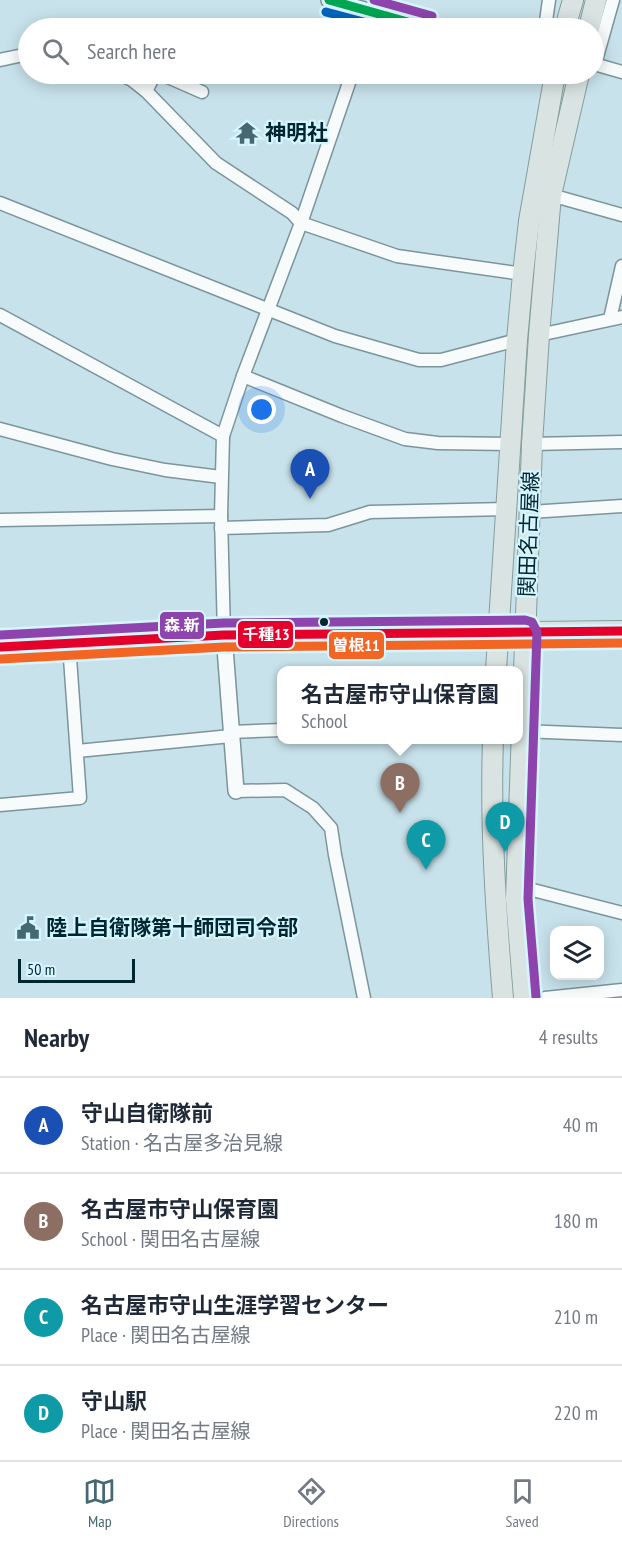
<!DOCTYPE html>
<html lang="en">
<head>
<meta charset="utf-8">
<style>
	body { margin:0; font-family:"PT Sans Narrow","Noto Sans JP",sans-serif; background:#f6f6f7; color:#1f2937 }
	.controls { position:absolute; right:18px; bottom:18px; display:grid; overflow:hidden; border-radius:12px; box-shadow:0 3px 15px #0003 }
	.controls button { width:54px; height:54px; display:grid; place-items:center; padding:0; border:0; border-bottom:2px solid #e0e1e3; background:#fff; color:#1f2937; font:30px sans-serif }
	.scale { position:absolute; left:18px; bottom:15px; width:117px; box-sizing:border-box; padding-left:6px; border:3px solid #002630; border-top:0; font-size:16px; line-height:21px; white-space:nowrap; color:#002630; -webkit-text-stroke:4px #d5f5ff; paint-order:stroke }
	.you { position:absolute; left:262px; top:410px; width:21px; height:21px; margin:-15px; border:4px solid #fff; border-radius:50%; background:#1a73e8; box-shadow:0 0 0 9px #1a73e833 }
	.badge { display:grid; place-items:center; width:39px; height:39px; border-radius:50%; background:#466871; color:#fff; font-size:20px; font-weight:700 }
	.pin { position:absolute; translate:-50% -50px; filter:drop-shadow(0 2px 3px #0008) }
	.pin::after { content:''; position:absolute; top:32px; width:21px; height:18px; background:inherit; clip-path:polygon(0 0,100% 0,50% 100%) }
	.popup { position:absolute; left:277px; top:666px; width:246px; height:78px; box-sizing:border-box; display:grid; place-content:center; border-radius:12px; background:#fff; filter:drop-shadow(0 2px 4px #0005); font-size:20px; white-space:nowrap; color:#747a83 }
	.popup b { font-size:22px; color:#1f2937 }
	.popup::after { content:''; position:absolute; left:50%; top:100%; margin-left:-12px; border:12px solid transparent; border-top-color:#fff }
	.list { margin:0; padding:0; list-style:none }
	h2 { display:flex; justify-content:space-between; align-items:center; height:78px; margin:0; padding:0 24px; font-size:26px }
	h2 small { font-size:20px; font-weight:400; color:#747a83 }
	.list li { display:grid; grid-template-columns:39px 1fr auto; gap:18px; align-items:center; box-sizing:border-box; height:96px; padding:0 24px; border-top:2px solid #e0e1e3 }
	.list b { display:block; font-size:22px; white-space:nowrap }
	.list p { margin:0; font-size:20px; white-space:nowrap; color:#747a83 }
	.list em { font-size:20px; font-style:normal; color:#747a83 }
	.icon { flex:none; width:33px; height:33px; fill:none; stroke:currentColor; stroke-width:2; stroke-linecap:round; stroke-linejoin:round }
	.map { position:relative; flex:none; width:622px; height:998px; overflow:hidden }
	.search { position:absolute; background:#fff; box-shadow:0 3px 15px #0003; left:18px; right:18px; top:18px; height:66px; display:flex; align-items:center; gap:15px; box-sizing:border-box; padding:0 21px; border-radius:33px; color:#747a83; font-size:22px }
	.sheet { height:462px; background:#fff }
	nav { display:flex; justify-content:space-around; align-items:center; box-sizing:border-box; height:84px; border-top:2px solid #e0e1e3; background:#fff; font-size:16px; color:#747a83 }
	nav a { display:grid; justify-items:center; gap:3px }
	nav .on { color:#466871 }
	.map>svg:first-child { display:block }
	.lines { fill:none; stroke-linecap:round; stroke-linejoin:round }
	.minor-casing { stroke:#7c949b; stroke-width:15 }
	.tertiary-casing { stroke:#7c949b; stroke-width:18 }
	.primary-casing { stroke:#849d9c; stroke-width:22 }
	.minor { stroke:#f7fbfc; stroke-width:12 }
	.tertiary { stroke:#f7fbfc; stroke-width:15 }
	.primary { stroke:#d9e4e2; stroke-width:20 }
	.bus-1-casing { stroke:#d5f5ff; stroke-width:14 }
	.bus-2-casing { stroke:#d5f5ff; stroke-width:14 }
	.bus-3-casing { stroke:#d5f5ff; stroke-width:14 }
	.bus-4-casing { stroke:#d5f5ff; stroke-width:14 }
	.bus-5-casing { stroke:#d5f5ff; stroke-width:14 }
	.bus-1 { stroke:#e4002b; stroke-width:9 }
	.bus-2 { stroke:#f26522; stroke-width:9 }
	.bus-3 { stroke:#8e44ad; stroke-width:9 }
	.bus-4 { stroke:#00a651; stroke-width:9 }
	.bus-5 { stroke:#0065bd; stroke-width:9 }
	.bus-dot { fill:#002630; stroke:#d5f5ff; stroke-width:2 }
	.labels { text-anchor:middle; stroke-width:4.5; stroke-linejoin:round; paint-order:stroke }
	.poi-label { font-size:21px; font-weight:bold; fill:#002630; stroke:#d5f5ff; text-anchor:start }
	.street-label { font-size:21px; fill:#002630; stroke:#d5f5ff }
	.line-badge { stroke:#d5f5ff; stroke-width:2 }
	.badge-label { font-size:16px; text-anchor:middle; font-weight:bold; fill:#fff }
</style>
</head>
<body>
<div class="map">
<svg width="622" height="998" viewBox="0 0 622 998">
	<rect width="100%" height="100%" fill="#c8e2eb"/>
	<g class="lines">
		<g class="minor-casing">
			<g id="minor">
				<polyline points="368,28 377,0"/>
				<polyline points="545,28 549,0"/>
				<polyline points="0,60 28,54"/>
				<polyline points="594,64 622,72"/>
				<polyline points="595,64 613,0"/>
				<polyline points="119,74 132,80 146,91 216,163 292,213 301,223 397,256 523,274"/>
				<polyline points="161,74 202,92"/>
				<polyline points="146,91 155,74"/>
				<polyline points="551,195 622,215"/>
				<polyline points="0,203 335,336 419,360 441,360 517,340"/>
				<polyline points="0,315 223,436"/>
				<polyline points="610,319 622,266"/>
				<polyline points="539,335 622,317"/>
				<polyline points="243,376 342,416 405,439 438,443 510,444"/>
				<polyline points="0,429 112,459 165,470 221,477"/>
				<polyline points="532,444 622,442"/>
				<polyline points="530,512 622,506"/>
				<polyline points="0,520 221,516"/>
				<polyline points="221,528 328,525 370,512 507,509"/>
				<polyline points="224,635 221,516 223,436 243,376 301,223 352,74"/>
				<polyline points="522,731 622,735"/>
				<polyline points="231,732 282,730"/>
				<polyline points="77,751 231,736"/>
				<polyline points="236,791 285,790 313,808 331,828 335,855 364,998"/>
				<polyline points="0,805 80,798 69,644"/>
				<polyline points="516,888 529,889 622,913"/>
				<polyline points="545,998 622,990"/>
			</g>
		</g>
		<g class="tertiary-casing">
			<g id="tertiary">
				<polyline points="329,0 429,28"/>
				<polyline points="224,635 236,791"/>
			</g>
		</g>
		<g class="primary-casing">
			<g id="primary">
				<polyline points="565,28 573,0"/>
				<polyline points="589,28 596,0"/>
				<polyline points="0,647 224,635 622,631"/>
				<polyline points="496,670 517,340 523,274 529,221 555,74"/>
				<path d="M493,740C490,826 496,912 503,998"/>
				<polyline points="524,998 516,899 532,444 539,335 551,195 579,74"/>
			</g>
		</g>
		<use href="#minor" class="minor"/>
		<use href="#tertiary" class="tertiary"/>
		<use href="#primary" class="primary"/>
		<g class="bus-1-casing">
			<polyline id="bus-1" points="0,647 224,635 622,631"/>
		</g>
		<g class="bus-2-casing">
			<polyline id="bus-2" points="1,659 224,647 622,643"/>
		</g>
		<g class="bus-3-casing">
			<g id="bus-3">
				<polyline points="374,0 432,16"/>
				<polyline points="0,635 224,623 525,620 532,622 537,632 528,899 536,997"/>
			</g>
		</g>
		<g class="bus-4-casing">
			<polyline id="bus-4" points="329,0 429,28"/>
		</g>
		<g class="bus-5-casing">
			<polyline id="bus-5" points="326,12 386,28"/>
		</g>
		<use href="#bus-1" class="bus-1"/>
		<use href="#bus-2" class="bus-2"/>
		<use href="#bus-3" class="bus-3"/>
		<use href="#bus-4" class="bus-4"/>
		<use href="#bus-5" class="bus-5"/>
	</g>
	<defs>
		<g id="temple-bare" transform="scale(1.8)"><path d="M0-6L5-2H3V0L6.5 2.5H4V6H1.5V3h-3V6H-4V2.5H-6.5L-3 0V-2H-5Z" fill="#466871" stroke="#d5f5ff" stroke-width="2.5" paint-order="stroke"/></g>
		<g id="civic-bare" transform="scale(1.8)"><path d="M-.6-6.5H3V-4.5H.6V-3L4-1V1h2V6H-6V1h2V-1L-.6-3ZM-1.2 2.5V6h2.4V2.5Z" fill="#466871" stroke="#d5f5ff" stroke-width="2.5" paint-order="stroke"/></g>
	</defs>
	<g fill-rule="evenodd">
		<use href="#temple-bare" x="247" y="133"/>
		<use href="#civic-bare" x="28" y="928"/>
	</g>
	<circle class="bus-dot" cx="324" cy="622" r="5"/>
	<g class="labels">
		<g class="poi-label">
			<text x="265" y="140">神明社</text>
			<text x="46" y="935">陸上自衛隊第十師団司令部</text>
		</g>
		<g class="street-label">
			<text transform="translate(529 534) rotate(-88)" y="7">関田名古屋線</text>
		</g>
	</g>
	<g class="line-badge">
		<rect x="159" y="611" width="46" height="29" rx="6" fill="#8e44ad"/>
		<rect x="237" y="620" width="57" height="29" rx="6" fill="#e4002b"/>
		<rect x="328" y="631" width="57" height="29" rx="6" fill="#f26522"/>
	</g>
	<g class="badge-label">
		<text x="182" y="631">森.新</text>
		<text x="266" y="640">千種13</text>
		<text x="356" y="651">曽根11</text>
	</g>
</svg>
<div class="controls">
<button><svg class="icon" aria-label="layers" viewBox="0 0 24 24"><path d="M12 4l9 5-9 5-9-5zM3 14l9 5 9-5"/></svg></button>
</div>
<div class="scale">50 m</div>
<div class="you"></div>
<div class="pin badge" style="left:310px;top:499px;background:#1a4fb4">A</div>
<div class="pin badge" style="left:400px;top:813px;background:#8d6e63">B</div>
<div class="popup"><b>名古屋市守山保育園</b>School</div>
<div class="pin badge" style="left:426px;top:870px;background:#0f9aa8">C</div>
<div class="pin badge" style="left:505px;top:852px;background:#0f9aa8">D</div>
<div class="search"><svg class="icon" aria-label="search" viewBox="0 0 24 24"><circle cx="10" cy="10" r="6"/><path d="M15 15l6 6"/></svg>Search here</div>
</div>
<section class="sheet">
<h2>Nearby<small>4 results</small></h2>
<ul class="list">
<li><span class="badge" style="background:#1a4fb4">A</span><div><b>守山自衛隊前</b><p>Station · 名古屋多治見線</p></div><em>40 m</em></li>
<li><span class="badge" style="background:#8d6e63">B</span><div><b>名古屋市守山保育園</b><p>School · 関田名古屋線</p></div><em>180 m</em></li>
<li><span class="badge" style="background:#0f9aa8">C</span><div><b>名古屋市守山生涯学習センター</b><p>Place · 関田名古屋線</p></div><em>210 m</em></li>
<li><span class="badge" style="background:#0f9aa8">D</span><div><b>守山駅</b><p>Place · 関田名古屋線</p></div><em>220 m</em></li>
</ul>
</section>
<nav>
<a class="on"><svg class="icon" aria-label="map" viewBox="0 0 24 24"><path d="M3 6l6-2 6 2 6-2v14l-6 2-6-2-6 2zM9 4v14M15 6v14"/></svg>Map</a>
<a><svg class="icon" aria-label="directions" viewBox="0 0 24 24"><path d="M12 3l9 9-9 9-9-9zM9 14v-3h6M13 9l2 2-2 2"/></svg>Directions</a>
<a><svg class="icon" aria-label="saved" viewBox="0 0 24 24"><path d="M7 4h10v16l-5-4-5 4z"/></svg>Saved</a>
</nav>
</body>
</html>
